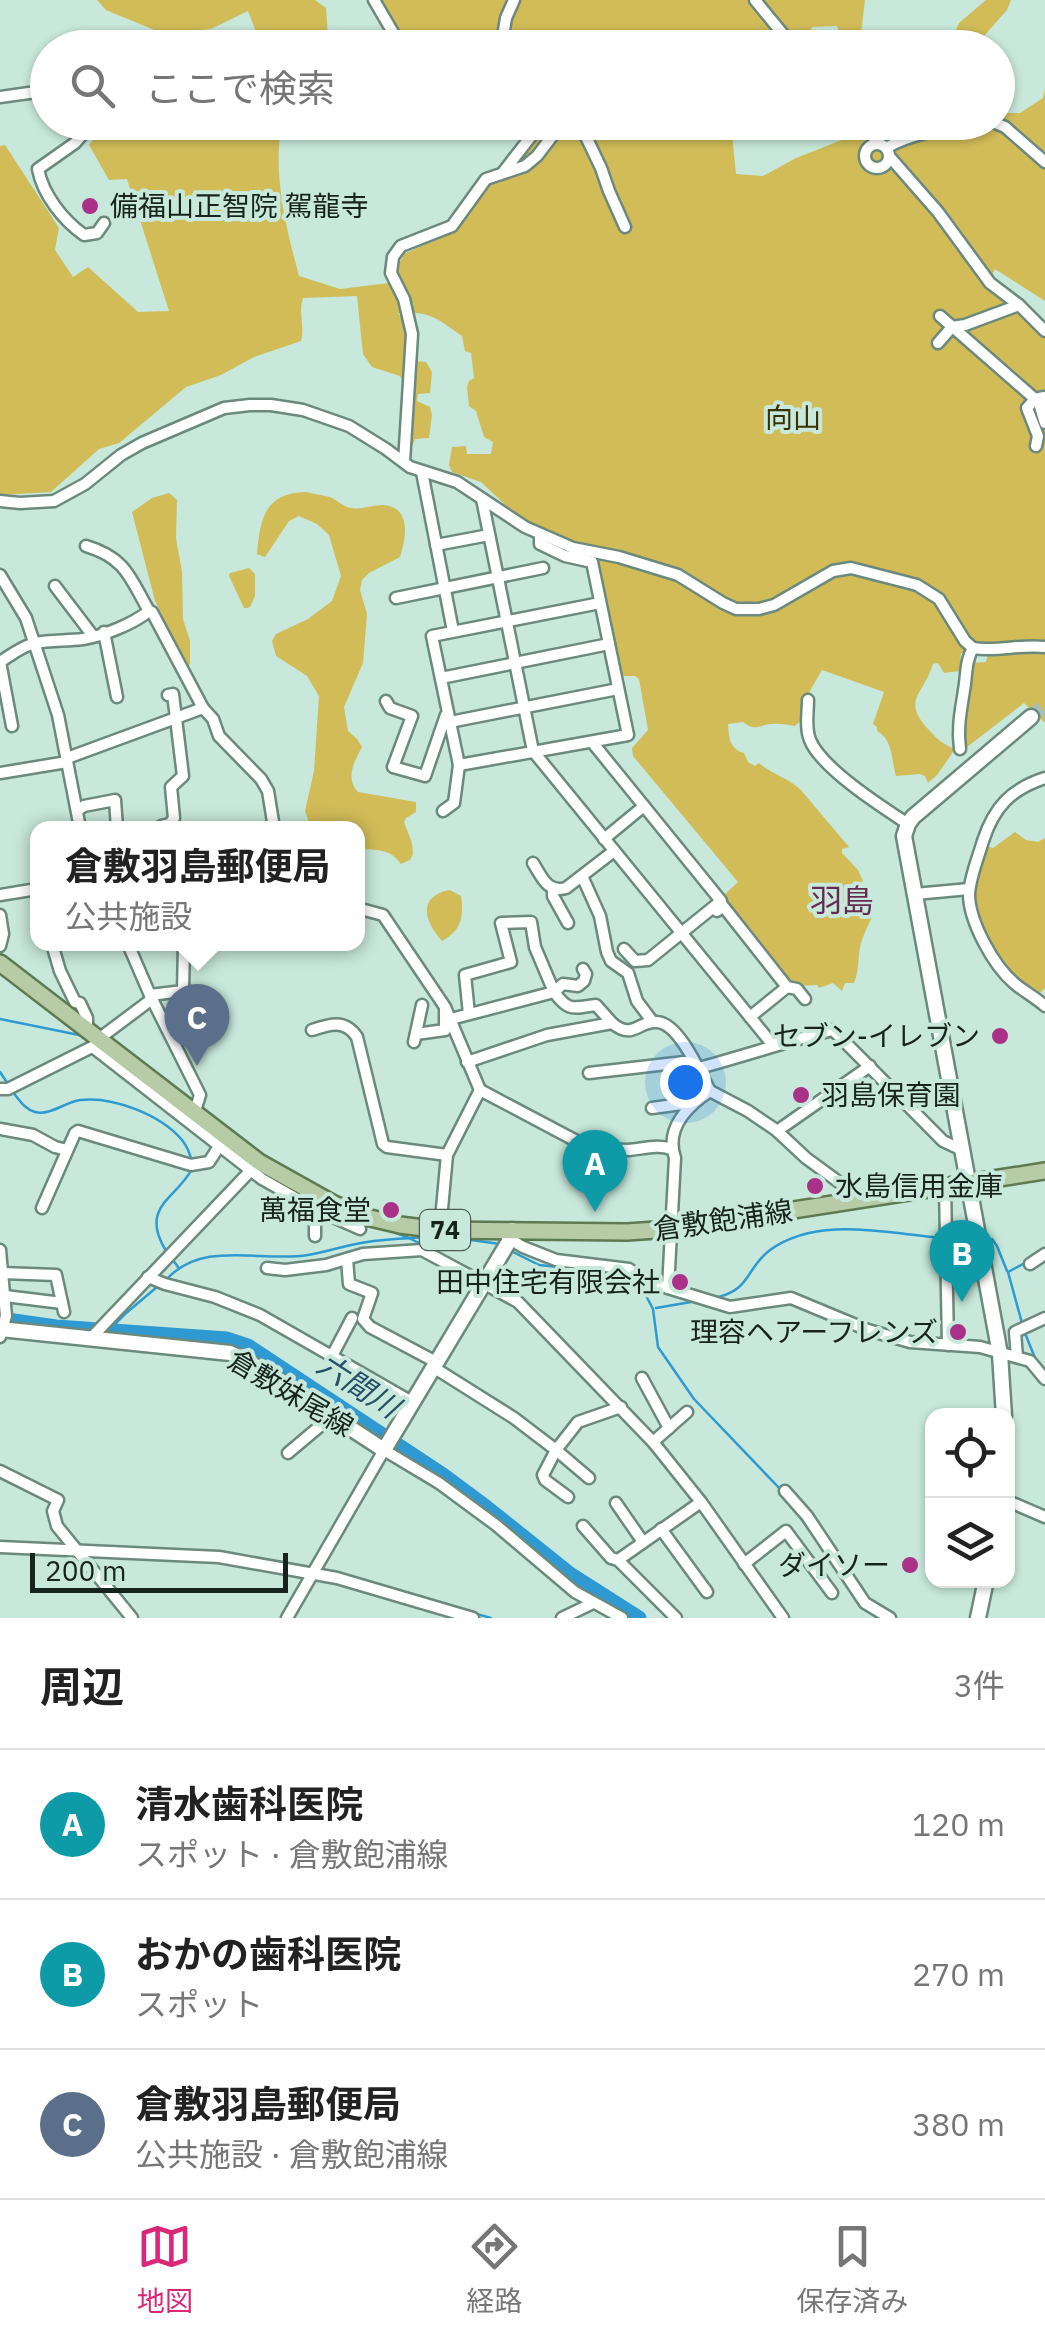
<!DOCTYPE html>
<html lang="ja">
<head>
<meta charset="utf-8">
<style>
	body { margin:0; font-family:"IBM Plex Sans","Noto Sans JP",sans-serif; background:#f2f2f2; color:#222 }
	.controls { position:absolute; right:30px; bottom:30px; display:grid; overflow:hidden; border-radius:20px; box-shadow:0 2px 8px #0004 }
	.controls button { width:90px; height:90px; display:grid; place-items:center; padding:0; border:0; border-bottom:2px solid #e0e0e0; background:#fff; color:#222; font:50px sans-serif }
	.scale { position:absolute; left:30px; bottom:25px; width:258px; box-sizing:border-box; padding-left:10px; border:5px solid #17231e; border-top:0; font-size:28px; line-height:35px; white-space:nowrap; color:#17231e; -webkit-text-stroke:8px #c7e8da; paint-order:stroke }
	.you { position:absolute; left:685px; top:1082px; width:35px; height:35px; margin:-25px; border:8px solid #fff; border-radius:50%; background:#1a73e8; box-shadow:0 0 0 15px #1a73e833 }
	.badge { display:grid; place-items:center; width:65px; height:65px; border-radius:50%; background:#db2777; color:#fff; font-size:32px; font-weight:700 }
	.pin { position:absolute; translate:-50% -82px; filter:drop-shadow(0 2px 5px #0008) }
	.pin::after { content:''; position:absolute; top:52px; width:35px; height:30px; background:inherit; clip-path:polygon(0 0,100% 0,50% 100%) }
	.popup { position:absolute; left:30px; top:821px; width:335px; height:130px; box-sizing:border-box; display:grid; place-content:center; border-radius:20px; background:#fff; filter:drop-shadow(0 2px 8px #0005); font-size:32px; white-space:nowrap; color:#767676 }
	.popup b { font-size:38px; color:#222 }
	.popup::after { content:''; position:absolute; left:50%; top:100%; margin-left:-20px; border:20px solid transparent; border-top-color:#fff }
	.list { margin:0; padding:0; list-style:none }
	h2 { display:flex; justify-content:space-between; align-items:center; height:130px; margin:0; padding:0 40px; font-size:42px }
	h2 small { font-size:32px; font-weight:400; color:#767676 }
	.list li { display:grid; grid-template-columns:65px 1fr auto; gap:30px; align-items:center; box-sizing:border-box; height:150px; padding:0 40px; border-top:2px solid #e0e0e0 }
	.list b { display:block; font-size:38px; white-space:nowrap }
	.list p { margin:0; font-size:32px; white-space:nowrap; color:#767676 }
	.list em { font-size:32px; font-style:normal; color:#767676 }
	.icon { flex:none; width:55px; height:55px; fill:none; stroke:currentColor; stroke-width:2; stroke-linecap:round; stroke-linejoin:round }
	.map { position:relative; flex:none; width:1045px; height:1618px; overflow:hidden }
	.search { position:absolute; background:#fff; box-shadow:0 2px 8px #0004; left:30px; right:30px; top:30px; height:110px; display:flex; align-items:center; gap:25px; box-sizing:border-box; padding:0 35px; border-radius:55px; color:#767676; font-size:38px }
	.sheet { height:580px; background:#fff }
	nav { display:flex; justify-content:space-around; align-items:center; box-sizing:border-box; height:140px; border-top:2px solid #e0e0e0; background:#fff; font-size:28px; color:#767676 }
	nav a { display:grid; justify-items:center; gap:5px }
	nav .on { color:#db2777 }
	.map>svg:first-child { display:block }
	.green { fill:#d1bc58 }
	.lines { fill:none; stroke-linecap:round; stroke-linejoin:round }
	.stream { stroke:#2f9ad2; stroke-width:2.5 }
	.river { stroke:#2f9ad2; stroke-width:15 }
	.secondary-tunnel { stroke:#a4c1b4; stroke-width:14; stroke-dasharray:14 7; stroke-linecap:butt }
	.street-casing { stroke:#6b8a7d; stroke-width:15 }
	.secondary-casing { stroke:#6b8a7d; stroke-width:19 }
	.primary-casing { stroke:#5e7a50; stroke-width:20 }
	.street { stroke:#fff; stroke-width:10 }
	.secondary { stroke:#fff; stroke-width:14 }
	.primary { stroke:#b6cba6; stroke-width:15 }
	.poi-dot { fill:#a93187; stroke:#c7e8da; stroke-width:4 }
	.labels { text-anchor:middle; stroke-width:8; stroke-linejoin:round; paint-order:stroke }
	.shield { fill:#c7e8da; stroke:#4c5e56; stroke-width:2.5 }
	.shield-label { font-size:25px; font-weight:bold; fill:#17231e }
	.poi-label { font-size:28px; fill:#17231e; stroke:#c7e8da; text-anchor:end }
	.park-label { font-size:28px; fill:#393102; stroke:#c7e8da }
	.street-label { font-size:28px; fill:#17231e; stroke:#c7e8da }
	.water-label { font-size:30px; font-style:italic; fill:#264f68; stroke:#c7e8da }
	.quarter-label { font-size:32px; fill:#662b53; stroke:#c7e8da }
</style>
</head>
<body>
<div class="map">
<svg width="1045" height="1618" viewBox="0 0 1045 1618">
	<rect width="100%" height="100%" fill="#c7e8da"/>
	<g class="green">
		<polygon points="97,0 315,0 326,8 328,37 323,47 262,47 248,11 211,29 164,34 106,10"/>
		<polygon points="377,0 510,0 494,48 405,47"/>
		<polygon points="519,0 865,0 860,42 842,42 837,26 812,27 808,48 507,48 506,42"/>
		<polygon points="986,0 1011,0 1007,10 976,45 990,47 948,47 959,23"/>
		<path d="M1045,88V301L995,269L990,279L1045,324V723L1024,703L967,747L965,746V708L969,696L971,663L986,662L988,653H961L960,671L944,673L938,663L933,664C923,696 901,700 929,730C937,739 944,745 955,749L937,775L928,783L925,776L920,774L896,776C891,760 894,741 877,731V727L873,724L884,692L822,670C812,688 804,697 804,718L795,726C788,725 779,723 771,724C758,725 756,732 743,722L728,724C729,737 729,749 744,753L748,762L755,766L759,763C772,774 788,778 800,789L849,847L842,849V853L858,870L863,881L856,887L846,890L850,904L875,905C873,919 865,929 861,943C857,958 860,968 854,983H845L842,991L833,983L819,988L817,985L798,986L788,983L721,898L738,882L633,756L632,748L648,730L639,679L635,676H623L616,665L592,551L528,526L481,482L452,472L449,465L452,447L466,446L467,454H491L493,442L484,437L476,411L469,406L467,387L469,381L474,378L471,353L465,351L462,336C438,319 429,310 398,313L404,321L407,350L415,361L426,362L432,372L430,393L418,394L417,401L430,407L432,415L429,438L415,439L410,451L402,452L399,449L404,384L400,376L372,367L363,354L357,296L303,298C298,313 305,326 301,341L254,357L221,375L186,387L119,443L99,449L51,492L0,495V146L5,145L59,228L55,250L73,277L88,267L138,312L169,311L127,179L109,180L89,145L107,123H282C272,173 286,227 299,276L340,289L397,282L398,266L404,254L452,232L488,182L506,176L535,123H733L732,135L736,174L763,176L796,158L847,138L865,140L869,126L866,123L998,122V113H1020L1043,98Z"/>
		<path d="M306,492C313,494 322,495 330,497C337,500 343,507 351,508C362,510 372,505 383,505C412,507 406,538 400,557L369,573L362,580L360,590L367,614L363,663L344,707L348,731L357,739L362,747C354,762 345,778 358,792L416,802V812L406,818L404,822L412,843L413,854L410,860L401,864C389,847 375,851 357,848V828H311L305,811L314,771L319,696L307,676L276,656L272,641L276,634L308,619L332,601L341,576L329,535L317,524L299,516L289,521L265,557L257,554C260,518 265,493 306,492Z"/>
		<polygon points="169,493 177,500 176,538 182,572 183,619 190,641 190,664 187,666 155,601 132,512 152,498"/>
		<polygon points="249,568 255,574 255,596 250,607 247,608 244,608 229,576 230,573"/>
		<polygon points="1015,832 1026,840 1038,842 1045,838 1045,988 1037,996 1019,983 984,939 973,892 986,846 993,848"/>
		<path d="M450,890L461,896C464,916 461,931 442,941C424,921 417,896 450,890Z"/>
	</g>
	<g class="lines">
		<g class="stream">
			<polyline points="0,1019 84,1036"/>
			<polyline points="0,1072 8,1084"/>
			<path d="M12,1091C19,1099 24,1109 35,1112C50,1116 65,1102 80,1100C113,1096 161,1115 182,1140C187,1146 190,1154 192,1162"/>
			<polyline points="386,1229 409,1238 482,1275"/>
			<polyline points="449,1237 500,1244"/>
			<polyline points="952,1238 966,1239"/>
			<polyline points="992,1239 997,1246 1007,1271"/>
			<path d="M165,1249C140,1206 176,1199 192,1169"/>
			<polyline points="511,1251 539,1265 625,1274 643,1290 653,1309 658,1347 694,1399 782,1491"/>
			<polyline points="173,1260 178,1267"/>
			<path d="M167,1279C203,1239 263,1263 308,1255C326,1252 343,1246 361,1243C384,1239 408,1238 431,1237"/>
			<path d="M714,1298C751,1291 745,1269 770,1250C819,1215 888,1234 944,1238"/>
			<polyline points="656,1308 697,1301"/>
			<polyline points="1022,1323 1008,1272 1025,1263"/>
			<polyline points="110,1329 125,1314 157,1287"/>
			<polyline points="1025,1333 1035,1358 1045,1371"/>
			<polyline points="614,1395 637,1418"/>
			<polyline points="665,1450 682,1471"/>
			<polyline points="798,1514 839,1573"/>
			<polyline points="120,1548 197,1551"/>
			<polyline points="860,1605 877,1618"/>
			<polyline points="473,1613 491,1618"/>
		</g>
		<polyline class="river" points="0,1319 56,1327 227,1339 248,1346 443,1475 486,1507 570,1574 639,1618"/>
		<polyline class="secondary-tunnel" points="1031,717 1045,705"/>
		<g class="street-casing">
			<g id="street">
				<polyline points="374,0 402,48"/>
				<polyline points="755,0 791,44 796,48"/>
				<polyline points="501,48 506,18 514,0"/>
				<polyline points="0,97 36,92 48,101"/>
				<path d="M70,122L81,136L75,143L38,169C43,195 63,220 84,235L97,233L104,223"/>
				<polyline points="579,122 601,168 609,191 625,227"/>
				<polyline points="859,122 880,144"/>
				<polyline points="993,122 1005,127 1045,162"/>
				<circle cx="877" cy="156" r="12"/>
				<path d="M886,148C917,130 957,128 992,122"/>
				<polyline points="889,156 938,212 990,283 1019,305 1045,331"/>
				<polyline points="504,171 532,135 532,122"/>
				<polyline points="940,316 1035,399 1027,408 1038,436 1036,446"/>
				<polyline points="938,343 952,327 965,325 1019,305"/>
				<polyline points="1045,400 1043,397 1035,399 1039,403 1045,423"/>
				<polyline points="404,462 412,334 404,299 391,273 393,257 401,246 452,226 486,179 525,166 537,156 563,122"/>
				<polyline points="422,472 453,631"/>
				<polyline points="482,499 533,751 768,1039 783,1042"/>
				<path d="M0,501L20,503L54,501L85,484L121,455L142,443L224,408L250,405H271L303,410L349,426L386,449L410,467L457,482L525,527L573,548L619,557L678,575L723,603L736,609H759L774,605L833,571L851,568L917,585L939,599L965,641L973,648C997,652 1021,644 1045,647"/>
				<polyline points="540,534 540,544 565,556 592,562 628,735 459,765 432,636 600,603"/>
				<polyline points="436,545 489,535"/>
				<path d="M86,546C126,558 130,578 149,611"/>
				<polyline points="0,575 26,618 58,715 80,828"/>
				<polyline points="55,586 93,636"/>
				<polyline points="396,598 543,568"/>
				<polyline points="104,632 117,697"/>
				<path d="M0,662C11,655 22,646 35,643C50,640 67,641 83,639C103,636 133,624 149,611L152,612L203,708L213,719L219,736L261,779L268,791L274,828"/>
				<polyline points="0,662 12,726"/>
				<polyline points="441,678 609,644"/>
				<path d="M808,700C808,712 805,728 810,740C821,768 882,807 908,824"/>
				<polyline points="386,701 390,708 412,716 393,767 425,776 446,715"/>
				<polyline points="450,722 618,689"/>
				<polyline points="592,742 721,901 648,960 635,961 624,949"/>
				<path d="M960,749C957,727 961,711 964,690C967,674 965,662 973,648"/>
				<polyline points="67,758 203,708"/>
				<polyline points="0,773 67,762"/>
				<path d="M1045,778C1011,789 994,807 983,841C978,858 970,877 969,894C969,921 993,965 1014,983C1023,991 1035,997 1045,1006"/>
				<polyline points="77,811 84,806 115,800 117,828"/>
				<polyline points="443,811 454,803 459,765"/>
				<polyline points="160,828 161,826 170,824 174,818 171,787 183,776 173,694 168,695"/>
				<polyline points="604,839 644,806"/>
				<path d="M533,863C542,877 547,893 566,888L614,851"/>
				<polyline points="582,876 600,916 607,952 611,961 628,973 637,1001 652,1021"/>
				<polyline points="553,889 553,896 568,923"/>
				<polyline points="915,894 969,889"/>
				<polyline points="0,895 37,889"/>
				<path d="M357,908L383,915L445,1007L480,1090L584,1145C598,1148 613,1150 628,1150C643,1149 657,1144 671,1149"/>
				<polyline points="717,911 723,906 787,987 797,989 805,999"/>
				<polyline points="0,915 3,934 0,946"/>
				<polyline points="52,944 60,971 75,1002 80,1003 87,1018 87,1028"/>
				<polyline points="128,944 150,995 200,1095 195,1111"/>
				<path d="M583,969L586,974L584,981L578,986L563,984L554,992C569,1012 572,1008 596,1005L612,1023"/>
				<polyline points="150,995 183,991 184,944"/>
				<polyline points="750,1017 787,987"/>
				<polyline points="451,1019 554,992 535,947 531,922 501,923 511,962 465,975 469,1014"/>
				<path d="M312,1030C330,1024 345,1019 357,1037L383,1144L387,1147L447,1155"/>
				<polyline points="416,1034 445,1030 445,1010"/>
				<polyline points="100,1038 152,999"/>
				<polyline points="414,1042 422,1005"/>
				<polyline points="94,1048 262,1179 315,1209 360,1229"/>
				<path d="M467,1062L547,1035L612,1023C634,1041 638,1020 657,1022C679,1023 700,1073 710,1091C687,1106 665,1129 675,1158L668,1288"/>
				<path d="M589,1073L684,1062L691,1069L699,1068C744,1056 788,1041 833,1030L943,1141L962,1150"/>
				<polyline points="0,1089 8,1089 98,1044"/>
				<polyline points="710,1091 748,1111 776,1130 806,1158 862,1199"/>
				<polyline points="652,1108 682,1104 687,1108"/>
				<polyline points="0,1129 33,1135 55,1147 67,1150"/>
				<polyline points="777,1131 870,1066"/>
				<polyline points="945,1186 948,1345"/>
				<polyline points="42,1208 75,1133 78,1131 191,1165 209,1162 223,1140"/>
				<polyline points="315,1209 315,1236"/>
				<polyline points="440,1230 447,1155 480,1090"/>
				<polyline points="510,1239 523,1247 556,1260 629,1269 645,1281 730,1307 791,1298 868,1330 910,1342 980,1347 1030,1361 1045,1379"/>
				<polyline points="0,1250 6,1316 0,1337"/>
				<polyline points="347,1259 349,1284 372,1293 363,1319 370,1327 436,1362"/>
				<polyline points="1030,1264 1045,1254"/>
				<polyline points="267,1268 285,1270 326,1265 363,1254 422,1250 518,1302 653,1442 701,1502 783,1618"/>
				<polyline points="2,1273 56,1275 64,1312"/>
				<polyline points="148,1277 165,1284 215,1297 260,1315 412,1402"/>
				<polyline points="5,1296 62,1303"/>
				<polyline points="90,1339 255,1166"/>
				<polyline points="332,1356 352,1318"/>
				<polyline points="1017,1357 1015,1332 1045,1318"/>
				<polyline points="433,1367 514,1418 556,1450 543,1475 545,1480 568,1497"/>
				<polyline points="642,1378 669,1428"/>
				<polyline points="653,1442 687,1412"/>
				<polyline points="288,1453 332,1416"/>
				<polyline points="0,1471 58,1500 53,1511 57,1526 132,1618"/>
				<polyline points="589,1478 556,1450 578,1422 621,1407"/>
				<polyline points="785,1491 807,1516 865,1603 890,1618"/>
				<polyline points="1008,1501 1045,1517"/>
				<polyline points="616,1503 643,1542"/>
				<polyline points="583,1526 611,1558 618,1560 676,1618"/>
				<polyline points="661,1529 707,1592"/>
				<polyline points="0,1547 219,1557 337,1578 473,1618"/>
				<polyline points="618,1560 701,1502"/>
				<polyline points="744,1564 786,1531 832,1593"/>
				<polyline points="287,1618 384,1450 439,1483 496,1525 575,1592 622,1618"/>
				<polyline points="562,1618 593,1603"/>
			</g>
		</g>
		<g class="secondary-casing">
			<g id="secondary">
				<polyline points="0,1329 230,1353 249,1362 384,1450 508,1243 512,1230"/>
				<polyline points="1004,1416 1000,1354 904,836 908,824 913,817 1031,717"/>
				<polyline points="978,1618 986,1580"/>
			</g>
		</g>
		<g class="primary-casing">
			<polyline id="primary" points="0,963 259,1162 334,1204 366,1217 400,1225 440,1230 627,1232 671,1229 1045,1171"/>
		</g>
		<use href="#street" class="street"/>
		<use href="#secondary" class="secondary"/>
		<use href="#primary" class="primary"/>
	</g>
	<g class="poi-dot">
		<circle cx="90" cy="206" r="10"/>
		<circle cx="1000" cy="1036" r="10"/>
		<circle cx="801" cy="1095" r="10"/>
		<circle cx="815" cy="1186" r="10"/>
		<circle cx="391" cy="1210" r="10"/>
		<circle cx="680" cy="1282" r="10"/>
		<circle cx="958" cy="1332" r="10"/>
		<circle cx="910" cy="1565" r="10"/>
	</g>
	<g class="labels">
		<rect class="shield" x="420" y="1210" width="50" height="40" rx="8"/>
		<g class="shield-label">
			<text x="445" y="1239">74</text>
		</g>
		<g class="poi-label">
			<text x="110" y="216" text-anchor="start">備福山正智院 駕龍寺</text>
			<text x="980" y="1046">セブン-イレブン</text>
			<text x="821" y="1105" text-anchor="start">羽島保育園</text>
			<text x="835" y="1196" text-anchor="start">水島信用金庫</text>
			<text x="371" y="1220">萬福食堂</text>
			<text x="660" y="1292">田中住宅有限会社</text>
			<text x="938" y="1342">理容ヘアーフレンズ</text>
			<text x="890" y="1575">ダイソー</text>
		</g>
		<g class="park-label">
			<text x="793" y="428">向山</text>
		</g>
		<g class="street-label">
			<text transform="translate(723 1220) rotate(-8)" y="10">倉敷飽浦線</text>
			<text transform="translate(291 1393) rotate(31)" y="10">倉敷妹尾線</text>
		</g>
		<g class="water-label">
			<text transform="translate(358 1386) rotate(33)" y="10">六間川</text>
		</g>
		<g class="quarter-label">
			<text x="842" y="912">羽島</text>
		</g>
	</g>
</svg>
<div class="controls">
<button><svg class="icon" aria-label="locate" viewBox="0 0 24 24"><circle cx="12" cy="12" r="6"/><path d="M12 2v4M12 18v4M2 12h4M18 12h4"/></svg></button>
<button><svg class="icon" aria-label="layers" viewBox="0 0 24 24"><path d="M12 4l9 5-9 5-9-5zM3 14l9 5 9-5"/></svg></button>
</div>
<div class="scale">200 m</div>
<div class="you"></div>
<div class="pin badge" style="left:595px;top:1212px;background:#0f9aa8">A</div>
<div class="pin badge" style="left:962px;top:1302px;background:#0f9aa8">B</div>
<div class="pin badge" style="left:197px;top:1066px;background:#5c6f8a">C</div>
<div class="popup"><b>倉敷羽島郵便局</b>公共施設</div>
<div class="search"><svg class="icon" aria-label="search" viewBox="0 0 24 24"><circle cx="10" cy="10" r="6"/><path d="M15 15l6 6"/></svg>ここで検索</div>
</div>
<section class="sheet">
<h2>周辺<small>3件</small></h2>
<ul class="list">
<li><span class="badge" style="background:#0f9aa8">A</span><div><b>清水歯科医院</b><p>スポット · 倉敷飽浦線</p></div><em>120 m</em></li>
<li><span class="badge" style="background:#0f9aa8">B</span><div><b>おかの歯科医院</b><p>スポット</p></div><em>270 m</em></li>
<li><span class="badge" style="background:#5c6f8a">C</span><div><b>倉敷羽島郵便局</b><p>公共施設 · 倉敷飽浦線</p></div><em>380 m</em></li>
</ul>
</section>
<nav>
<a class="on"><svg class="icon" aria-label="map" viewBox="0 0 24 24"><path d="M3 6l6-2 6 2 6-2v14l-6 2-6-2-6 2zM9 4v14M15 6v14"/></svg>地図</a>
<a><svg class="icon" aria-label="directions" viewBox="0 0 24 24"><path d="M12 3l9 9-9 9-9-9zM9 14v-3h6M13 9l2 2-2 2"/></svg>経路</a>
<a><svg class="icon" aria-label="saved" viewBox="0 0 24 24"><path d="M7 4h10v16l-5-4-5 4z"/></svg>保存済み</a>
</nav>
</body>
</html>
